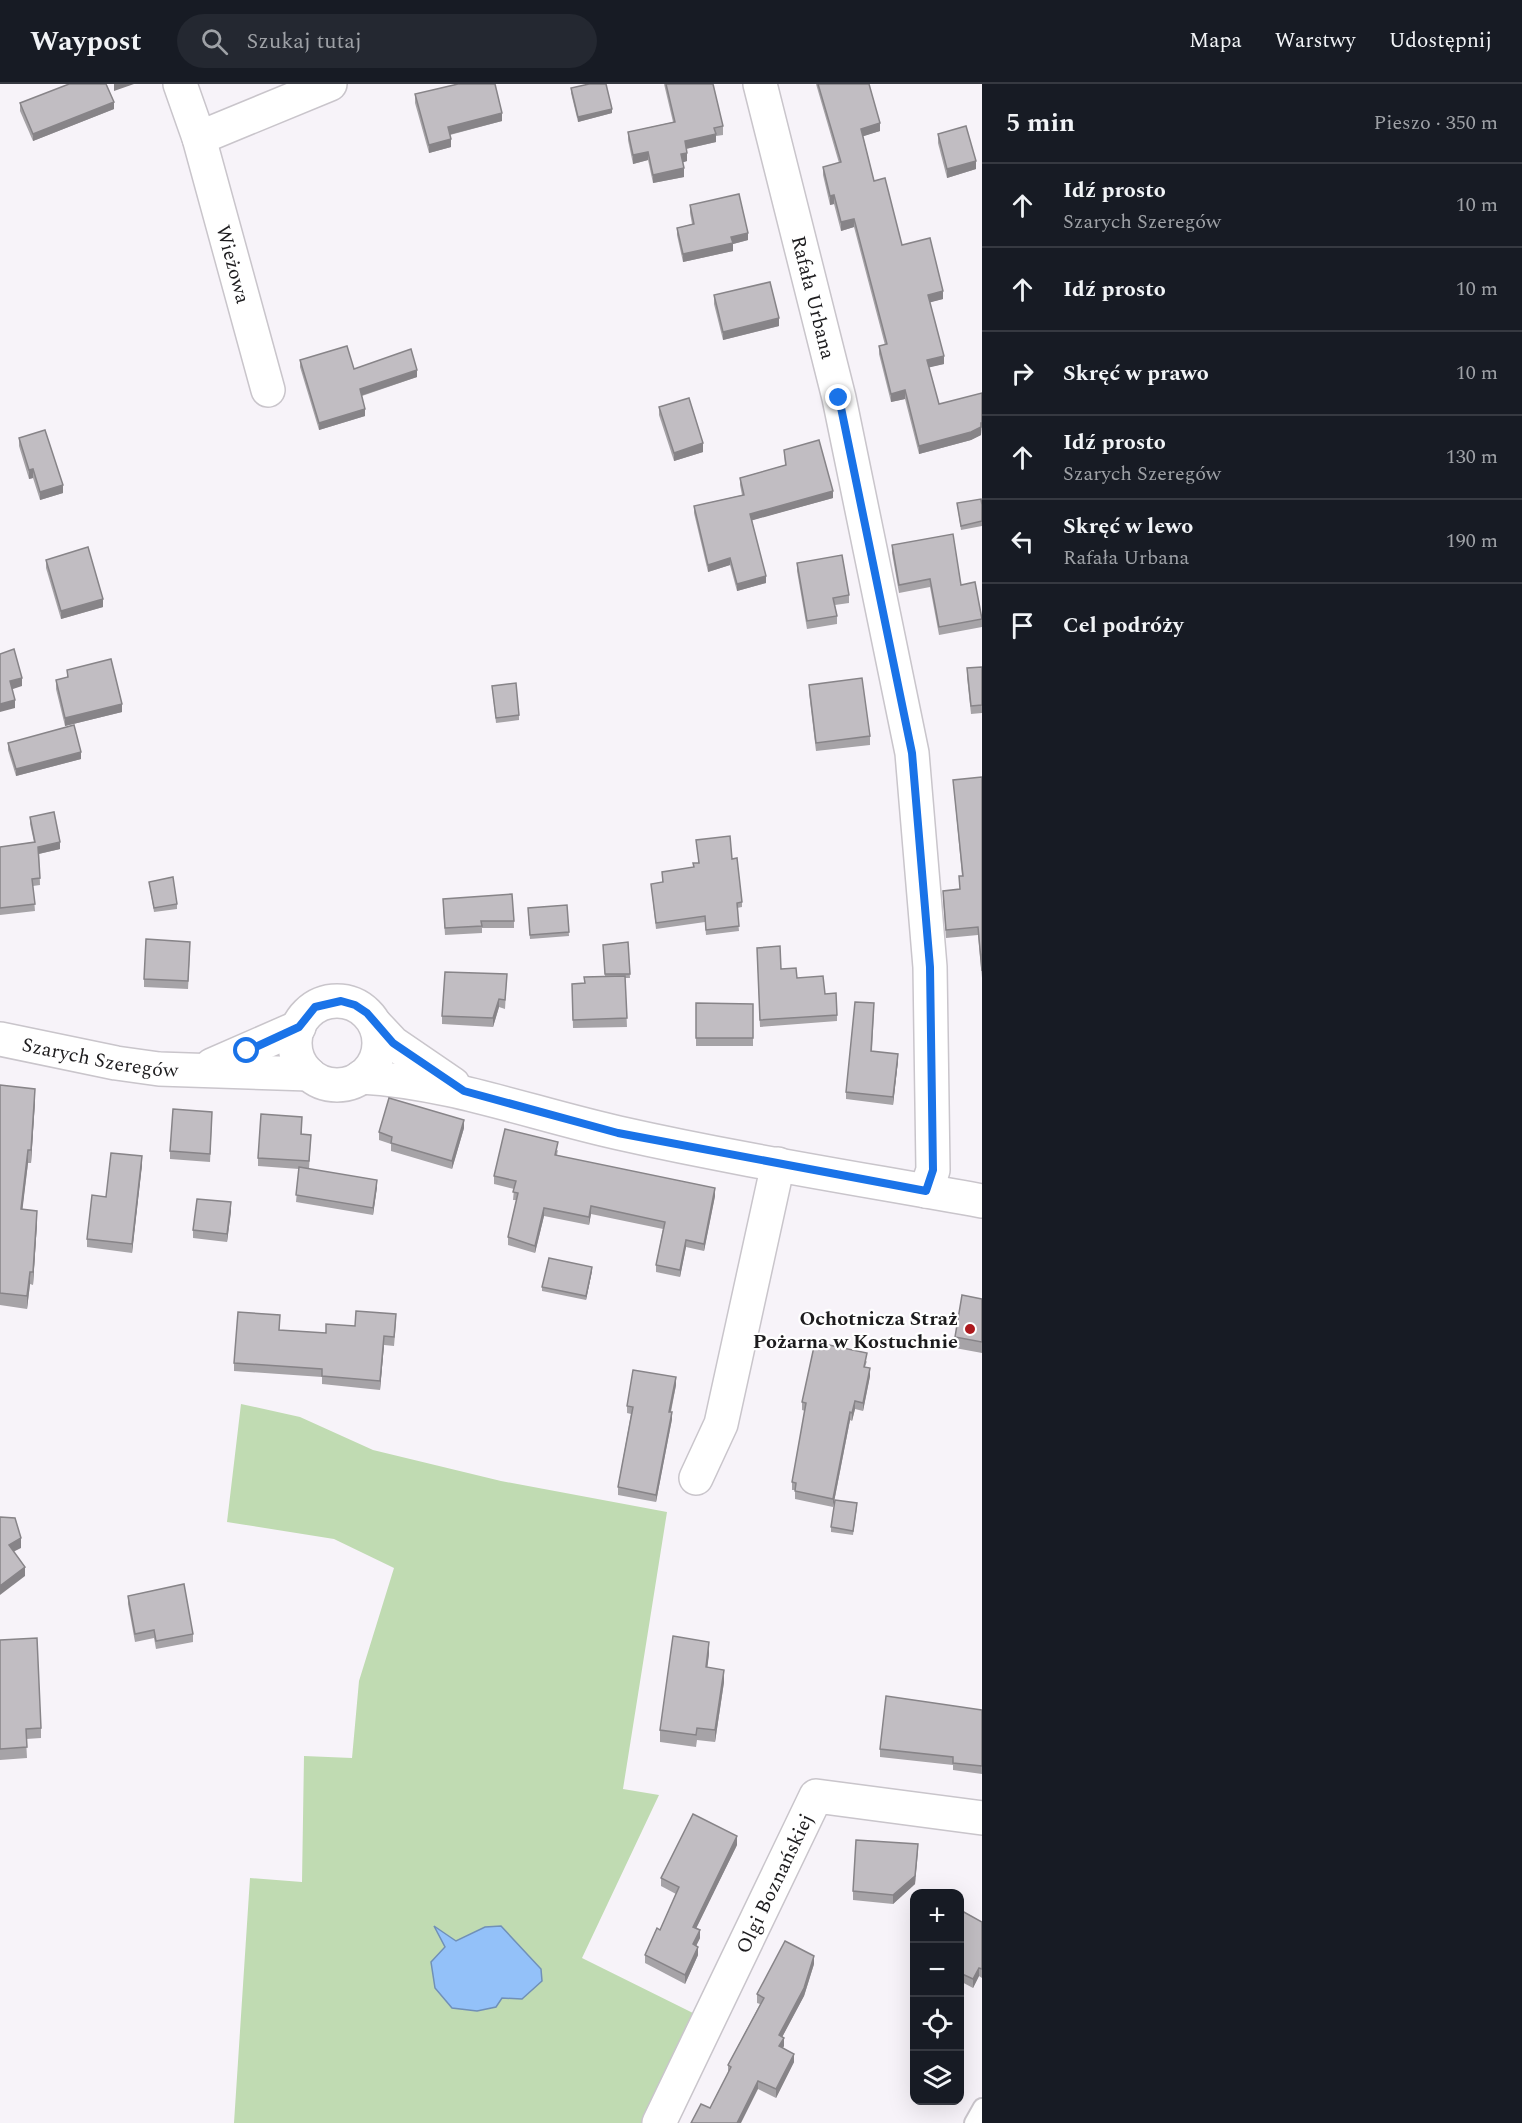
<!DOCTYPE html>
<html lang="pl">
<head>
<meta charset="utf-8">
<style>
	body { margin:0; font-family:Spectral,serif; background:#242831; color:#f1f3f6 }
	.controls { position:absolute; right:18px; bottom:18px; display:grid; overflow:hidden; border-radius:12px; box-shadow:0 6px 24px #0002 }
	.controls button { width:54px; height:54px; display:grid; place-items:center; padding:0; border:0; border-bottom:2px solid #363941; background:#171b24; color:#f1f3f6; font:30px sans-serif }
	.stop { position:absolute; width:18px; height:18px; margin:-14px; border:4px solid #1a73e8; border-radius:50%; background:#fff }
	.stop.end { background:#1a73e8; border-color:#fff; box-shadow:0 2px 6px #0008 }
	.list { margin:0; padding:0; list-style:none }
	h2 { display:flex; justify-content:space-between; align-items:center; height:78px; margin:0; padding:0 24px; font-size:26px }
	h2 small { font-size:20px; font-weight:400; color:#9ea1a6 }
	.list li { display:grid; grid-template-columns:39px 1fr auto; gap:18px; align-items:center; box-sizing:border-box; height:84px; padding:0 24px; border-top:2px solid #363941 }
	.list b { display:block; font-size:22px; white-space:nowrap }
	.list p { margin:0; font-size:20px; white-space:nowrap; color:#9ea1a6 }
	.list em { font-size:20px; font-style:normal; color:#9ea1a6 }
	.icon { flex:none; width:33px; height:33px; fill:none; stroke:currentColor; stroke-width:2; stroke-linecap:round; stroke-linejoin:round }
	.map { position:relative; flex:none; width:982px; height:2039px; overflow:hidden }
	header { display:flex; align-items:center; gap:36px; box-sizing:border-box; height:84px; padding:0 30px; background:#171b24; border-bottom:2px solid #363941 }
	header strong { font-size:28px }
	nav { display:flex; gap:33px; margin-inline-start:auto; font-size:21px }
	.search { width:420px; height:54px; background:#242831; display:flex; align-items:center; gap:15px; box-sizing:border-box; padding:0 21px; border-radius:33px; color:#9ea1a6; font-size:22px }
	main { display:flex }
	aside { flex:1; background:#171b24 }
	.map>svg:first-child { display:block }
	.green { fill:#c0dbb2 }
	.water { fill:#93c1f9; stroke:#7090b7; stroke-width:1.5 }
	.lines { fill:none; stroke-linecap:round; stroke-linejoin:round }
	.lane-casing { stroke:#c9c5cb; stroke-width:20 }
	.street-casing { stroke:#c9c5cb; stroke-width:36 }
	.secondary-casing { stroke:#c9c5cb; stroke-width:36 }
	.lane { stroke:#fff; stroke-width:16 }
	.street { stroke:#fff; stroke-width:33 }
	.secondary { stroke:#fff; stroke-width:33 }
	.wall { fill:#a6a3a7 }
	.shaded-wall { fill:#878488 }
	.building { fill:#c1bdc2; stroke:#878488; stroke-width:1.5 }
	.route { stroke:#1a73e8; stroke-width:8 }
	.poi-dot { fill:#ac1a1e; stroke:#fff; stroke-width:2 }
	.labels { text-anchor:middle; stroke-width:4.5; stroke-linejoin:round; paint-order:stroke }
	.street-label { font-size:20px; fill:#1d1c1e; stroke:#fff }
	.poi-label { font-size:20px; font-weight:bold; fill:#1d1c1e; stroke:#fff; text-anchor:end }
</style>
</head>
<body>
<header>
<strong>Waypost</strong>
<div class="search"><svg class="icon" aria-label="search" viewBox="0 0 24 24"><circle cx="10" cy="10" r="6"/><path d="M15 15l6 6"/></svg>Szukaj tutaj</div>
<nav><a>Mapa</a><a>Warstwy</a><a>Udostępnij</a></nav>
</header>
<main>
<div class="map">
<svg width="982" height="2039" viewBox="0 0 982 2039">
	<rect width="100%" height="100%" fill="#f7f3f9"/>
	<polygon class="green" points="241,1320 300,1333 373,1366 501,1397 667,1428 623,1705 659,1711 582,1874 699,1932 641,2039 234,2039 250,1794 302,1798 304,1672 352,1674 359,1597 394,1484 334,1455 227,1438"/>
	<polygon class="water" points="434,1842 456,1857 485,1843 501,1842 541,1885 542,1897 522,1915 502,1914 496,1923 477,1927 452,1924 435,1904 431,1878 445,1863"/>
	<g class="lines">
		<g class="lane-casing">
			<polyline id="lane" points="973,2039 982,2023"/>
		</g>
		<g class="street-casing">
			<g id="street">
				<path id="s1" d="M180,0L199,54L268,306"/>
				<path id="s2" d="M760,0L839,314L912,669L930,883L933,1086L926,1107"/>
				<polyline points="199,54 330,0"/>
				<polyline points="696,1394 721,1340 778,1080"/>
				<path id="s3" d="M659,2039L816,1712L982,1734"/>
			</g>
		</g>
		<g class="secondary-casing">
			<g id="secondary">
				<circle cx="337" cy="959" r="42"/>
				<polyline points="376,941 393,959 453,1000"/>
				<path id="s4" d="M0,955L116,979L159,985L309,990"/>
				<polyline points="212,981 299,943"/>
				<path d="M361,993C450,998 533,1030 619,1049C739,1076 861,1095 982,1117"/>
			</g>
		</g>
		<use href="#lane" class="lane"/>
		<use href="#street" class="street"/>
		<use href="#secondary" class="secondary"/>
	</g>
	<g class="wall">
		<polygon points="664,0 713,0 723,42 723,51 716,52 716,58 686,65 687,77 683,78 684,93 653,99 648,76 633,80 628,56 628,48 673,38"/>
		<polygon points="816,0 869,0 880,47 863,52 874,97 902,161 943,215 930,218 944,280 929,283 939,320 981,347 981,351 971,356 919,370 905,315 891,318 879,270 879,262 885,261 854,143 841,147 834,120 830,121 823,91 823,83 839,79"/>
		<polygon points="571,4 612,29 578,38 571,9"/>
		<polygon points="415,10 502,37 450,51 451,63 429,69 415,19"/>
		<polygon points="20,19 114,25 33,57 20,27"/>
		<polygon points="938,50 976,85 947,94 938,59"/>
		<polygon points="690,121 748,156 733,160 733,167 683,178 677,151 677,144 692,140 690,129"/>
		<polygon points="714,211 779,242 723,256 714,220"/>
		<polygon points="300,276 354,285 417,293 362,312 365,332 319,346 300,283"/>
		<polygon points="659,323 703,368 674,377 659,331"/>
		<polygon points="19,354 63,409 40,416 33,394 29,395 19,362"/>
		<polygon points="784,366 833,414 752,436 766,499 737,507 730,481 708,488 694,429 694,422 742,411 740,401 740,394 785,381"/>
		<polygon points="957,419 982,421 982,442 961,446"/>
		<polygon points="892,461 961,501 982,533 982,543 939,551 930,503 899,509 892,469"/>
		<polygon points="46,476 103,523 61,535 46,484"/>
		<polygon points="797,479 849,511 849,519 835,521 837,532 837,540 807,545 797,487"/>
		<polygon points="982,583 982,629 971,630 967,593 967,584"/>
		<polygon points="67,586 122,628 65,642 56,605 56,596 67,594"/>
		<polygon points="809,601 870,652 870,661 816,667 809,609"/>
		<polygon points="492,602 519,631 519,636 496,639"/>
		<polygon points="8,659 81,675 16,692 8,666"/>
		<polygon points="982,693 982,894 978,851 946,854 943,814 943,807 960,805 959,792 962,792 953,696"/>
		<polygon points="30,733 60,765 39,770 40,801 33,802 35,827 0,831 0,763 34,758 30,740"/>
		<polygon points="696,756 732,775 742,818 742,823 737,824 739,847 706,851 705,838 656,845 651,800 662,798 662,788 693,783 699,779"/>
		<polygon points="149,798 177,820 177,825 154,828"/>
		<polygon points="567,821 569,852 530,855 528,824"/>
		<polygon points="443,822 514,837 514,844 482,844 482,849 445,851"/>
		<polygon points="628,858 630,894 625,894 627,943 573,944 572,900 584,899 605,892 603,861"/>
		<polygon points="757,864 781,885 825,910 837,931 837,937 760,943"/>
		<polygon points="190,866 188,905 144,903 144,895"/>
		<polygon points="507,890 505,925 499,923 493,943 442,940 442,932"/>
		<polygon points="696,919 753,920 753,962 696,962"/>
		<polygon points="874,927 872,967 898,977 893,1021 846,1015 846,1008"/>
		<polygon points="0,1001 35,1017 31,1079 28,1079 22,1126 37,1139 33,1201 30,1200 27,1225 0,1221"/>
		<polygon points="212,1036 210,1078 170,1075 170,1067"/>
		<polygon points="302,1041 302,1050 311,1051 309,1085 377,1103 373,1131 296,1118 299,1085 258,1082 258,1074"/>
		<polygon points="464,1044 452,1085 391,1067 391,1060 379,1056 379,1048"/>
		<polygon points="558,1066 557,1071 715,1112 704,1167 686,1163 680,1193 656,1188 656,1181 663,1145 591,1130 589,1141 544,1132 535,1169 508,1161 508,1153 517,1116 513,1116 514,1105 494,1100 494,1092"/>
		<polygon points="142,1081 132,1169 87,1163 87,1155 106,1113"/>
		<polygon points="231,1127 227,1158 193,1154 193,1146"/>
		<polygon points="592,1187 586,1216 542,1207 542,1203"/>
		<polygon points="982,1215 982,1269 955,1264 955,1253"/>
		<polygon points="396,1239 394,1262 384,1261 380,1306 322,1300 322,1293 234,1287 234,1279 280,1246 326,1249 355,1242"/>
		<polygon points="867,1277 865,1283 870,1292 863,1327 855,1325 852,1337 850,1336 833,1423 795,1415 795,1406 792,1406 792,1398 805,1327 802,1326 802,1318"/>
		<polygon points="676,1301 671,1328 672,1335 656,1418 618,1411 618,1403 631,1330 627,1329 627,1322"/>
		<polygon points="857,1423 853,1451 831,1448 831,1443"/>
		<polygon points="128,1512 193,1550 193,1558 156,1565 154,1554 135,1558 128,1520"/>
		<polygon points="0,1556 41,1644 41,1654 26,1655 27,1674 0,1676"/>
		<polygon points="709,1570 707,1583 724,1598 715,1658 697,1656 696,1663 660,1658 660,1646"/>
		<polygon points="982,1626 982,1690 953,1686 953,1681 880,1673 880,1665"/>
		<polygon points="737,1761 696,1844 700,1854 696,1862 698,1871 685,1900 645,1879 645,1871 660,1846 676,1810 661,1802 661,1794"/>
		<polygon points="918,1768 915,1800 893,1820 853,1816 853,1807"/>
		<polygon points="960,1832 982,1838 982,1894 979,1892 973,1904 960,1897"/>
		<polygon points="814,1880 804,1912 782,1953 784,1962 782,1964 794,1978 776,2014 758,2005 710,2024 728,1989 728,1981 760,1920 757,1919 757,1910"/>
	</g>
	<g class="shaded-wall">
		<polygon points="114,0 134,0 114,7"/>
		<polygon points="114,18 114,25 33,57 33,50"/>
		<polygon points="612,25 612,29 578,38 578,33"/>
		<polygon points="502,29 502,37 448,51 448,43"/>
		<polygon points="880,39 880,47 861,53 861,45"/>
		<polygon points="716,50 716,58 685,65 685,57"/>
		<polygon points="451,55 451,63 429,69 429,61"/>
		<polygon points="648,68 648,76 633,80 633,71"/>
		<polygon points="687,69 687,77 681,79 681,70"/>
		<polygon points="976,77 976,85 947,94 947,85"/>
		<polygon points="684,84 684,93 653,99 653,91"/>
		<polygon points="834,111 834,120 830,121 830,112"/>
		<polygon points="854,135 854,143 841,147 841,138"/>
		<polygon points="748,149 748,156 733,160 733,167 683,178 683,170 731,153"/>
		<polygon points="943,207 943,215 928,219 928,211"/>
		<polygon points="779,234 779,242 723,256 723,248"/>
		<polygon points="944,272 944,280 927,284 927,276"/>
		<polygon points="417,286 417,293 360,312 360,305"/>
		<polygon points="905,306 905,315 891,318 891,310"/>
		<polygon points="365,325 365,332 319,346 319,339"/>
		<polygon points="982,339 981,351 971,356 919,370 919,362"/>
		<polygon points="703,359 703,368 674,377 674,369"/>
		<polygon points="33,385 33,394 29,395 29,386"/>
		<polygon points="63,401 63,409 40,416 40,408"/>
		<polygon points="833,407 833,414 750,437 750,430"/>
		<polygon points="730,474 730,481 708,488 708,481"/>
		<polygon points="766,492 766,499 737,507 737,500"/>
		<polygon points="103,515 103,523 61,535 61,527"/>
		<polygon points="22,594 22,602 10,606 10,597"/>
		<polygon points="15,616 15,624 0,628 0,620"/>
		<polygon points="122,620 122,628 65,642 65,634"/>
		<polygon points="81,668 81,675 16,692 16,685"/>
		<polygon points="60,758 60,765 38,770 38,763"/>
		<polygon points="499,915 499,923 493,943 493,934"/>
		<polygon points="898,970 898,977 893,1021 893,1013"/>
		<polygon points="35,1005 35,1017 31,1079 31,1066"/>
		<polygon points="464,1036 464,1044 452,1085 452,1077"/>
		<polygon points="28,1066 28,1079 21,1138 21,1125"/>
		<polygon points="142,1072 142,1081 132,1169 132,1160"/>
		<polygon points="377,1096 377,1103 373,1131 373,1124"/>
		<polygon points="715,1104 715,1112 704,1167 704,1160"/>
		<polygon points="231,1118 231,1127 227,1158 227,1150"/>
		<polygon points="591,1122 591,1130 589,1141 589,1133"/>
		<polygon points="544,1124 544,1132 535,1169 535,1162"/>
		<polygon points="37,1127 37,1139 33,1201 33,1188"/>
		<polygon points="686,1156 686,1163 680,1193 680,1186"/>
		<polygon points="592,1183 592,1187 586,1216 586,1212"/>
		<polygon points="30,1188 30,1200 27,1225 27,1212"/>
		<polygon points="384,1252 384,1261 380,1306 380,1297"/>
		<polygon points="870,1284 870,1292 863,1327 863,1319"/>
		<polygon points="676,1293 676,1301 669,1335 669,1328"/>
		<polygon points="855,1317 855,1325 852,1337 852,1329"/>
		<polygon points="672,1328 672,1335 656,1418 656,1411"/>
		<polygon points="850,1328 850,1336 833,1423 833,1415"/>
		<polygon points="21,1454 21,1464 9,1470 9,1461"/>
		<polygon points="25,1483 25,1492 0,1511 0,1502"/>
		<polygon points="709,1558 709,1570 706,1595 706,1583"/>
		<polygon points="724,1586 724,1598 715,1658 715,1646"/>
		<polygon points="737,1752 737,1761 693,1851 693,1843"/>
		<polygon points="918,1760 915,1800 893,1820 893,1811"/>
		<polygon points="700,1846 700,1854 693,1868 693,1860"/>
		<polygon points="698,1863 698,1871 685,1900 685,1891"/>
		<polygon points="814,1872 814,1880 804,1912 779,1959 779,1951"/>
		<polygon points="979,1884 979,1892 973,1904 973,1895"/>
		<polygon points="784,1954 784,1962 779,1971 779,1962"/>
		<polygon points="794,1970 794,1978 776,2014 776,2005"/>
		<polygon points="758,1997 758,2005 741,2039 737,2039"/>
	</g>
	<g class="building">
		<polygon points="69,0 106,0 114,18 33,50 20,19"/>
		<polygon points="458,0 495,0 502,29 448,43 451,55 429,61 415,10"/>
		<polygon points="589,0 606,0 612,25 578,33 571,4"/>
		<polygon points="666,0 713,0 723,42 714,44 716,50 685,57 687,69 681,70 684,84 653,91 648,68 633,71 628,48 675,38"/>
		<polygon points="818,0 869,0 880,39 861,45 874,97 885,94 902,161 930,154 943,207 928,211 944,272 927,276 939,320 982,309 982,339 981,339 981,343 971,348 919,362 905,306 891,310 879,262 887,260 854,135 841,138 834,111 830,112 823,83 841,78"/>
		<polygon points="966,42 976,77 947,85 938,50"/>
		<polygon points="739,110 748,149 731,153 733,159 683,170 677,144 694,140 690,121"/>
		<polygon points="770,198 779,234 723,248 714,211"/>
		<polygon points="347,262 354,285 411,265 417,286 360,305 365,325 319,339 300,276"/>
		<polygon points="689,314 703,359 674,369 659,323"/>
		<polygon points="45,346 63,401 40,408 33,385 29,386 19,354"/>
		<polygon points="819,356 833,407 750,430 766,492 737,500 730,474 708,481 694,422 744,411 740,394 786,381 784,366"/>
		<polygon points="981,415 982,421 982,437 961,442 957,419"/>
		<polygon points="953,450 961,501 975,498 982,535 939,543 930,495 899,501 892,461"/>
		<polygon points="88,463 103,515 61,527 46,476"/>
		<polygon points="842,471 849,511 833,514 837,532 807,537 797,479"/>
		<polygon points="14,565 22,594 10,597 15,616 0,620 0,570"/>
		<polygon points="111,575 122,620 65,634 56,596 68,593 67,586"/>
		<polygon points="982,583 982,621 971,622 967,584"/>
		<polygon points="862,594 870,652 816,659 809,601"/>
		<polygon points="516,599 519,631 496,634 492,602"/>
		<polygon points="74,641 81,668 16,685 8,659"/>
		<polygon points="982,693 982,887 978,843 946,846 943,807 960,805 959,792 963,792 953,696"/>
		<polygon points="54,728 60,758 38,763 40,794 32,795 35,820 0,824 0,763 35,758 30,733"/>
		<polygon points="730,752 732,775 737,774 742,818 737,819 739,842 706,846 705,832 656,839 651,800 663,798 662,788 694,783 693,779 699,779 696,756"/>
		<polygon points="173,793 177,820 154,824 149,798"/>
		<polygon points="512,810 514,837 481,837 482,842 445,844 443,815"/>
		<polygon points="567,821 569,848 530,851 528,824"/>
		<polygon points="146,855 190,858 188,897 144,895"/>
		<polygon points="628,858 630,890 605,890 603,861"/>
		<polygon points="780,862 781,885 796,884 797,894 823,892 825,910 836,909 837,931 760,936 757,864"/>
		<polygon points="445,888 507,890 505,916 499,915 493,934 442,932"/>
		<polygon points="625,892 627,934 573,936 572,900 585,899 584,893"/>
		<polygon points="855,918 874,919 871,967 898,970 893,1013 846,1008"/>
		<polygon points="696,919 753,920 753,954 696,954"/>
		<polygon points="0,1001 35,1005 31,1066 28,1066 21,1125 37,1127 33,1188 30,1188 27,1212 0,1209"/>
		<polygon points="389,1014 464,1036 452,1077 391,1059 392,1053 379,1048"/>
		<polygon points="173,1025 212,1028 210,1070 170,1067"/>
		<polygon points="261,1030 302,1033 301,1050 311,1051 309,1077 258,1074"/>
		<polygon points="505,1045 558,1058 555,1071 715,1104 704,1160 686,1156 680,1186 656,1181 665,1138 591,1122 589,1133 544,1124 535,1162 508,1153 518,1109 513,1108 516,1097 494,1092"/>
		<polygon points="111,1069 142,1072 132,1160 87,1155 92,1111 106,1113"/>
		<polygon points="299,1083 377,1096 373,1124 296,1111"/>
		<polygon points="197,1115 231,1118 227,1150 193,1146"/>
		<polygon points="549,1174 592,1183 586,1212 542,1203"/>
		<polygon points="962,1211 982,1215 982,1258 955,1253"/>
		<polygon points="356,1227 396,1230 394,1253 384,1252 380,1297 322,1292 322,1285 234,1279 238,1228 280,1231 279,1246 326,1249 326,1240 355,1242"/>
		<polygon points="815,1258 867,1269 864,1283 870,1284 863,1319 855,1317 852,1329 850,1328 833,1415 795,1407 796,1399 792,1398 806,1319 802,1318"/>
		<polygon points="633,1286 676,1293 669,1328 672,1328 656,1411 618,1403 633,1323 627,1322"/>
		<polygon points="835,1416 857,1419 853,1447 831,1443"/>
		<polygon points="0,1433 15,1434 21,1454 9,1461 25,1483 0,1502"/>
		<polygon points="184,1500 193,1550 156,1557 154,1546 135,1550 128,1512"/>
		<polygon points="673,1552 709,1558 706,1583 724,1586 715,1646 697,1644 696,1651 660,1646"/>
		<polygon points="37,1554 41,1644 26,1645 27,1663 0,1665 0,1556"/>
		<polygon points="886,1612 982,1626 982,1682 953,1679 953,1673 880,1665"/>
		<polygon points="693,1730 737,1752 693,1843 700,1846 693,1860 698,1863 685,1891 645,1871 657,1844 660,1846 679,1803 661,1794"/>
		<polygon points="856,1756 918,1760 915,1792 893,1811 853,1807"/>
		<polygon points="962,1827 982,1838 982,1885 979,1884 973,1895 960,1889 960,1832"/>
		<polygon points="785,1857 814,1872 804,1904 779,1951 784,1954 779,1962 794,1970 776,2005 758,1997 737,2039 691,2039 701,2020 710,2024 731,1983 728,1981 764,1914 757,1910"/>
	</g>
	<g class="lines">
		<polyline class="route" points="247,967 299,943 315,923 341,917 355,921 367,929 393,959 464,1007 618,1049 926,1107 933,1086 930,883 912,669 839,314"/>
	</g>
	<circle class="poi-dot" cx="970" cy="1245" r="6"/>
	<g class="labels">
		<g class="street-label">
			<text dy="7" stroke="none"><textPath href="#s1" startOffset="188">Wieżowa</textPath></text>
			<text dy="7" stroke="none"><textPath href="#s2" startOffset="220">Rafała Urbana</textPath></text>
			<text dy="7" stroke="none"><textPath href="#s4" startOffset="102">Szarych Szeregów</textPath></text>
			<text dy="7" stroke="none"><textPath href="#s3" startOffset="266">Olgi Boznańskiej</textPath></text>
		</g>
		<g class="poi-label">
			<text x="958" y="1241">Ochotnicza Straż<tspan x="958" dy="23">Pożarna w Kostuchnie</tspan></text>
		</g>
	</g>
</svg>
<div class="controls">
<button>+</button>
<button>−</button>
<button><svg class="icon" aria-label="locate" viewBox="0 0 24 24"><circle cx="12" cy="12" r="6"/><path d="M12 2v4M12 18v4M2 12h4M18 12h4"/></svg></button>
<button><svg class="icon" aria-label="layers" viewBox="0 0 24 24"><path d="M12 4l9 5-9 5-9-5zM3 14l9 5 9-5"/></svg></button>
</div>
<div class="stop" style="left:247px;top:967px"></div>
<div class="stop end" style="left:839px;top:314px"></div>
</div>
<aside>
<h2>5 min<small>Pieszo · 350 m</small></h2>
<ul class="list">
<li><svg class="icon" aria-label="ahead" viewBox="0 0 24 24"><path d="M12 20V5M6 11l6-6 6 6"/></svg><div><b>Idź prosto</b><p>Szarych Szeregów</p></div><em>10 m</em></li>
<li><svg class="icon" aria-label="ahead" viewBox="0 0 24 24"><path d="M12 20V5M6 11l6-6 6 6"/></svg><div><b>Idź prosto</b></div><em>10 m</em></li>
<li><svg class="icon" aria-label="right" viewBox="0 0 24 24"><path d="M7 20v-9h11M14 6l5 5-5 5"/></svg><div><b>Skręć w prawo</b></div><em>10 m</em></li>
<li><svg class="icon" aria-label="ahead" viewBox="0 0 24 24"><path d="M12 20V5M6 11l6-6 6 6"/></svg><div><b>Idź prosto</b><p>Szarych Szeregów</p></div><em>130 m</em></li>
<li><svg class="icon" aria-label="left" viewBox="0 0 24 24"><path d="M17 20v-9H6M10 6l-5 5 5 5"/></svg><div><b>Skręć w lewo</b><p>Rafała Urbana</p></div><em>190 m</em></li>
<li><svg class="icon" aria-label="arrive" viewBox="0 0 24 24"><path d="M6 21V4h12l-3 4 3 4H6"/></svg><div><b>Cel podróży</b></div></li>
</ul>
</aside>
</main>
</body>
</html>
